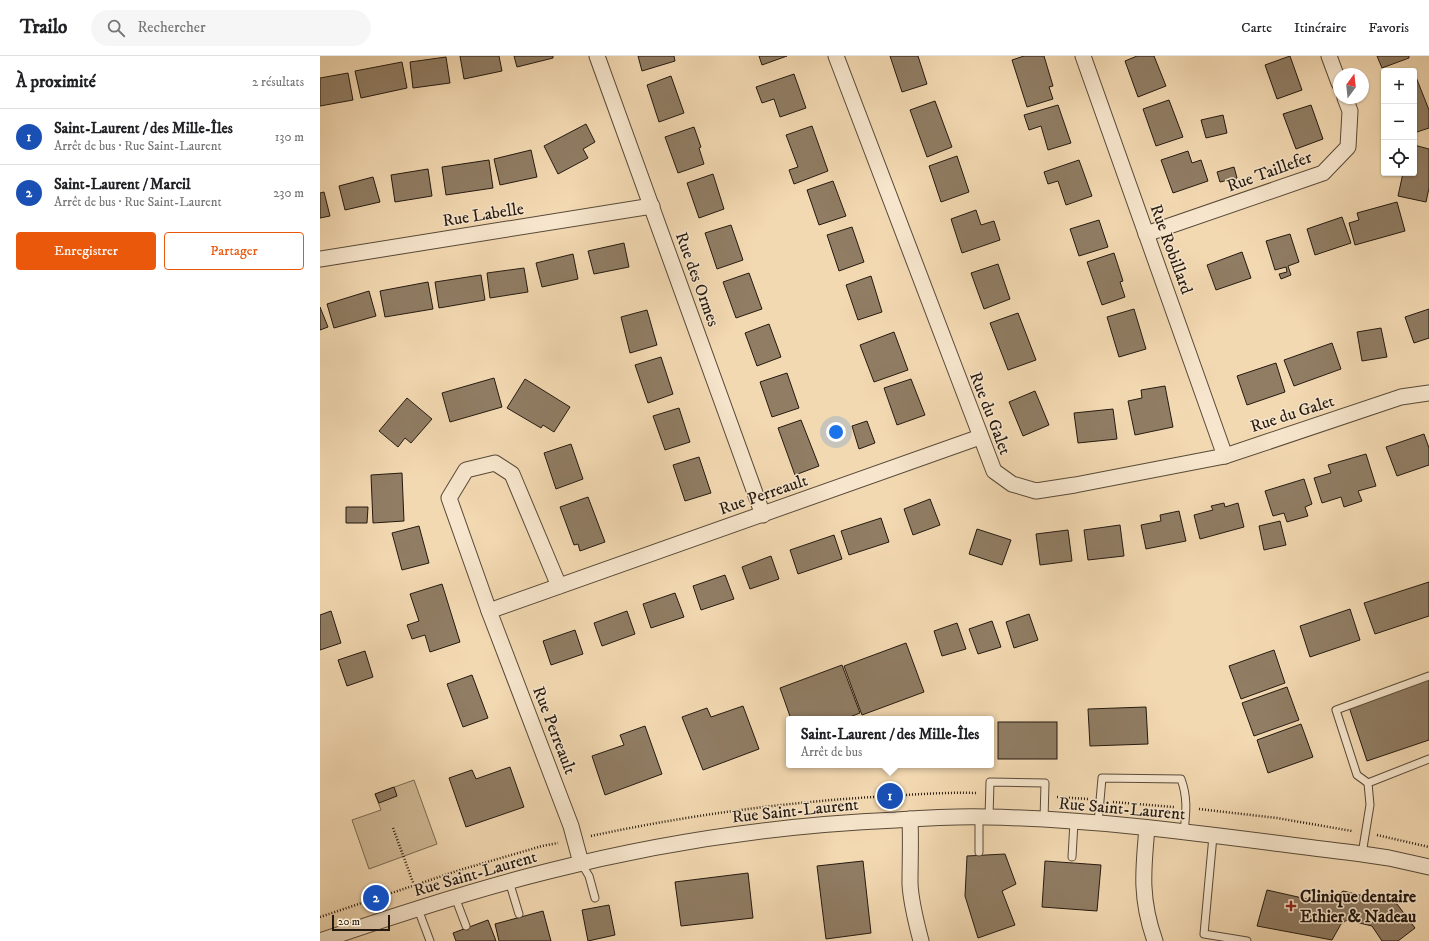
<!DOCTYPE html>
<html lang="fr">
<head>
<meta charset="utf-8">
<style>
	body { margin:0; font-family:"IM FELL DW Pica",serif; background:#f6f6f6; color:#202124 }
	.controls { position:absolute; right:12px; top:12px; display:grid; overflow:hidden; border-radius:4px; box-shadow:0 1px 3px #0004 }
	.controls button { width:36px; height:36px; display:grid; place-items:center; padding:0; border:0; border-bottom:1px solid #e0e0e0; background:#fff; color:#202124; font:20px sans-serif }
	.compass { position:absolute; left:1013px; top:12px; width:36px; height:36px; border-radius:50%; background:#fff; box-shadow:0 1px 3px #0004; rotate:15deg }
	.scale { position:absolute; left:12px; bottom:10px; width:58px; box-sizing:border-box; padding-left:4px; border:2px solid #251a10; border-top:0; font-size:11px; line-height:14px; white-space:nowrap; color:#251a10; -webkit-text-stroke:3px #f7e6cd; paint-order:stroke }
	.you { position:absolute; left:516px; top:376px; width:14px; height:14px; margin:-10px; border:3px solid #fff; border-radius:50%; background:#1a73e8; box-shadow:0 0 0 6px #1a73e833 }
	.badge { display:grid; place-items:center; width:26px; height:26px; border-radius:50%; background:#ea580c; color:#fff; font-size:13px; font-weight:700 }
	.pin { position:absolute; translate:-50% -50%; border:2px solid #fff; box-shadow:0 1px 4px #0006 }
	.popup { position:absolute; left:466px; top:660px; width:208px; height:52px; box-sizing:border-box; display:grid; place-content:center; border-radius:4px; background:#fff; filter:drop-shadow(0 1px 3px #0005); font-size:13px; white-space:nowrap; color:#757577 }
	.popup b { font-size:15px; color:#202124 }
	.popup::after { content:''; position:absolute; left:50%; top:100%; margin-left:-8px; border:8px solid transparent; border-top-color:#fff }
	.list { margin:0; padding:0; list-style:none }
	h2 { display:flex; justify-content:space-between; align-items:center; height:52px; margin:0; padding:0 16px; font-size:17px }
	h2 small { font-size:13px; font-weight:400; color:#757577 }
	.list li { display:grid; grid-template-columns:26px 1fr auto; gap:12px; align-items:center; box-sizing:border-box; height:56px; padding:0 16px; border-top:1px solid #e0e0e0 }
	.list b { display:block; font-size:15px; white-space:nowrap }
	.list p { margin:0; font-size:13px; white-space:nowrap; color:#757577 }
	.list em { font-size:13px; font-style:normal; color:#757577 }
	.actions { display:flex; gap:8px; padding:12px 16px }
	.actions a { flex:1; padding:9px 0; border:1px solid #ea580c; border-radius:4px; text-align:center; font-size:14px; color:#ea580c }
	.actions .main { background:#ea580c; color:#fff }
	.icon { flex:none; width:22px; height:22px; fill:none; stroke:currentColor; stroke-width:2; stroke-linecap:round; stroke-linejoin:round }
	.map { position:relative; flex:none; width:1109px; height:885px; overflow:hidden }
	header { display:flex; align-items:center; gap:24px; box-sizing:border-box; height:56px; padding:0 20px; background:#fff; border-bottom:1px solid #e0e0e0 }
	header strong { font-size:19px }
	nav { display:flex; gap:22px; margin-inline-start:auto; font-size:14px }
	.search { width:280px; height:36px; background:#f6f6f6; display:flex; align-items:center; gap:10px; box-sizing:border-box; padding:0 14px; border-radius:22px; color:#757577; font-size:15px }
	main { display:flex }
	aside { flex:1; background:#fff }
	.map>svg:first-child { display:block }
	.green { fill:#d0b996; stroke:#7a6a53 }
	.building { fill:#907d64; stroke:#251a10 }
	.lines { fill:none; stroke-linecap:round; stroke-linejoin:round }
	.service-casing { stroke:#584a38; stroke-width:9 }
	.minor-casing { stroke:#584a38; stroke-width:17 }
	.path { stroke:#251a10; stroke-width:2.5; stroke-dasharray:1 2; stroke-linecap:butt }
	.service { stroke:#f7e6cd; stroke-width:7 }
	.minor { stroke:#f7e6cd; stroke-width:15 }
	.poi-dot { fill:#8f2418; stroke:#f7e6cd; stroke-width:1.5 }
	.labels { text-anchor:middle; stroke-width:3; stroke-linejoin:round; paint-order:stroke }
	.street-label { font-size:17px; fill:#251a10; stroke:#f7e6cd }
	.poi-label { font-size:17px; font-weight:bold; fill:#251a10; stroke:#f7e6cd; text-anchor:start }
</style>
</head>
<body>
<header>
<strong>Trailo</strong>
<div class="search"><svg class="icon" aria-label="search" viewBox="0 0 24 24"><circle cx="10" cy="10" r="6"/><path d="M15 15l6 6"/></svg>Rechercher</div>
<nav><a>Carte</a><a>Itinéraire</a><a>Favoris</a></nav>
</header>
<main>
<aside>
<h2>À proximité<small>2 résultats</small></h2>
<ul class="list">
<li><span class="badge" style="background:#1a4fb4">1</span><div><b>Saint-Laurent / des Mille-Îles</b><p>Arrêt de bus · Rue Saint-Laurent</p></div><em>130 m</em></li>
<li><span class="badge" style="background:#1a4fb4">2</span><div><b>Saint-Laurent / Marcil</b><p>Arrêt de bus · Rue Saint-Laurent</p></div><em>230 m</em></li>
</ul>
<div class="actions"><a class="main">Enregistrer</a><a>Partager</a></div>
</aside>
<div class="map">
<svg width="1109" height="885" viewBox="0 0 1109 885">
	<rect width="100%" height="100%" fill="#f3d9b2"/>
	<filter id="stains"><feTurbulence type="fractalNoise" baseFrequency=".005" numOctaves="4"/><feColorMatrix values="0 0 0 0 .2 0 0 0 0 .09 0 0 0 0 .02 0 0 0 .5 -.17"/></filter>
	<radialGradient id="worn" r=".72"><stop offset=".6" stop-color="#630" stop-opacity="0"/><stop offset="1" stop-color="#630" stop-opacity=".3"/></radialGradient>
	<polygon class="green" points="94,724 117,788 49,813 32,764 61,754 55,738"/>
	<g class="building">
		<polygon points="140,0 179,0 182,15 144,23"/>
		<polygon points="194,0 233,0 233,2 197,11"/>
		<polygon points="318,0 354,0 355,5 322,15"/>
		<polygon points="439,0 467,0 442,9"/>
		<polygon points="570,0 598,0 607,28 582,36"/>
		<polygon points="704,0 724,0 733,30 729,31 733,43 707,51 692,4"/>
		<polygon points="817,0 834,0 846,30 818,41 805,5"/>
		<polygon points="970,0 982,34 957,43 945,9"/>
		<polygon points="1057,0 1089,0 1089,2 1062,12"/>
		<polygon points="126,1 130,27 93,32 90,6"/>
		<polygon points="82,6 87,32 41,42 35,15"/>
		<polygon points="1094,16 1109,54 1109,72 1094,77"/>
		<polygon points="28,17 33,44 0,50 0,22"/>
		<polygon points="474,18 486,52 460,61 454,43 442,47 436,31"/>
		<polygon points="351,20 364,57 339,66 327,29"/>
		<polygon points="849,44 863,81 836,90 823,53"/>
		<polygon points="615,45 632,91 607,101 590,54"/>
		<polygon points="738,49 751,87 728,94 721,70 709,74 704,59"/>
		<polygon points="991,49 1003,83 976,93 963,58"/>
		<polygon points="903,59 907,77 886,82 881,64"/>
		<polygon points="266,68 275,86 263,93 268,102 238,118 224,90"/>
		<polygon points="492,70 508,115 474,128 469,114 478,111 466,79"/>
		<polygon points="374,71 381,91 379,92 384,108 358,117 345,81"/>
		<polygon points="1094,89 1109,93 1109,132 1106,146 1078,140 1083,117 1094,117"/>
		<polygon points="211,94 217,121 180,129 174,103"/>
		<polygon points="868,95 872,107 881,104 888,125 853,137 841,104"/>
		<polygon points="637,100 649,136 621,146 609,110"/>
		<polygon points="169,104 173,132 126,139 122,111"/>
		<polygon points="759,104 772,140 746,149 738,125 728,128 724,116"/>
		<polygon points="914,111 917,122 900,126 897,116"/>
		<polygon points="108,113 112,140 75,146 71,119"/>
		<polygon points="393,118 404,153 379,162 367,127"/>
		<polygon points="53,121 60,146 25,154 19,130"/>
		<polygon points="513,125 526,160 499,169 487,134"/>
		<polygon points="4,136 10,160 0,162 0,137"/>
		<polygon points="1077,146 1085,175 1035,189 1029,167 1039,164 1037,157"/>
		<polygon points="656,154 661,169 674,165 680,184 642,197 631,163"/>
		<polygon points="1022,161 1031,187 995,199 987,173"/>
		<polygon points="779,164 788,191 759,200 750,173"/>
		<polygon points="411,169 423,204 397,213 385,177"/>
		<polygon points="532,171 544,206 519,215 507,179"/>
		<polygon points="970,178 979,206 968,210 971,219 961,223 959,218 967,216 966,211 955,214 946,185"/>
		<polygon points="304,187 309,211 274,218 268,195"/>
		<polygon points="922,196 931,222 896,234 887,209"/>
		<polygon points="794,197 803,225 800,226 805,241 782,249 767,206"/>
		<polygon points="253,198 258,223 222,231 216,207"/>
		<polygon points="678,208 690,243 664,253 651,217"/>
		<polygon points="204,212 208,236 170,242 167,217"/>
		<polygon points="429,217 442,253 416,262 403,226"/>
		<polygon points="161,219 165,244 119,252 115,226"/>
		<polygon points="551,220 562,256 538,264 526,229"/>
		<polygon points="108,226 113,253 65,261 60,235"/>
		<polygon points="49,235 56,260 14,272 7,248"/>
		<polygon points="0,251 8,271 0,274"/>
		<polygon points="814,253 826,293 799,301 787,261"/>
		<polygon points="1109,253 1109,282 1094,287 1085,261"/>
		<polygon points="327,254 337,289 310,297 301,261"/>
		<polygon points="698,257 716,304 688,314 670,267"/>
		<polygon points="449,268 461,301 437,310 425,277"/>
		<polygon points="1061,272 1067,301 1042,305 1037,276"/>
		<polygon points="574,276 588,314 554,326 540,289"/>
		<polygon points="1012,287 1021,313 974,330 964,304"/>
		<polygon points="341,301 353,338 328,347 315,309"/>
		<polygon points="956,307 965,336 927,349 917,320"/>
		<polygon points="467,317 479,352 452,361 440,326"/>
		<polygon points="174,322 182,351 130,366 122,337"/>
		<polygon points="205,323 250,351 234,376 223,369 221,372 187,352"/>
		<polygon points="591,323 605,359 577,369 564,332"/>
		<polygon points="845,330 853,371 815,379 808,345 822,342 821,334"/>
		<polygon points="715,335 729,369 703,380 689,346"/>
		<polygon points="87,342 112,363 91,387 85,382 78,391 59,375"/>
		<polygon points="359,352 370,386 345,394 333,360"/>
		<polygon points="793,353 797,383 758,387 754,357"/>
		<polygon points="481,364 499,410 475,419 458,372"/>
		<polygon points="547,365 555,387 539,393 532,370"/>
		<polygon points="1104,378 1109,392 1109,409 1077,420 1066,391"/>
		<polygon points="251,388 263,423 236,433 224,397"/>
		<polygon points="1046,398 1056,430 1038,435 1042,445 1024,451 1021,441 1002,447 994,422 1011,417 1008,409"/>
		<polygon points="379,401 391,437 365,445 353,409"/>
		<polygon points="82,417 84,465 53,467 51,419"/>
		<polygon points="984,423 992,448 985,451 988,460 967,466 964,457 953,460 945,435"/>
		<polygon points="268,441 285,486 260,495 258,488 254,489 240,451"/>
		<polygon points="610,443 620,469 593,479 584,453"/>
		<polygon points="904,447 905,451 918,447 924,471 880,483 874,459 893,454 891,450"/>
		<polygon points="26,451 48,451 47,467 26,467"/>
		<polygon points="859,455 866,485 826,493 821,469 841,465 840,459"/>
		<polygon points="561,462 569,486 529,499 521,475"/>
		<polygon points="960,465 966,489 944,494 939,470"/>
		<polygon points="800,469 804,500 768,504 764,474"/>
		<polygon points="99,470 109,507 82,514 72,477"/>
		<polygon points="657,473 691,484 682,509 649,498"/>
		<polygon points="748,474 752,505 720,509 716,478"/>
		<polygon points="514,479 522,503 478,518 470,494"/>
		<polygon points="451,500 459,523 430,533 422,511"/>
		<polygon points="405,519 414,543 381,554 373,530"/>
		<polygon points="1109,526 1109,560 1055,578 1044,547"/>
		<polygon points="122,528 140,586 110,596 105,579 92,583 87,569 99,565 90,538"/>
		<polygon points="355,537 364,561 331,572 323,548"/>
		<polygon points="1030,553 1040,584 990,601 980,570"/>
		<polygon points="11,555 21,587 0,594 0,559"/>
		<polygon points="307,555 315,578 282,590 274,567"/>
		<polygon points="709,558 718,584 694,592 686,566"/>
		<polygon points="672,565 681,591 658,598 649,573"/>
		<polygon points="637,567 646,593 622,600 614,575"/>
		<polygon points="255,574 263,598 231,609 223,585"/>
		<polygon points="586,587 604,636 542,659 524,610"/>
		<polygon points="954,594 965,627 921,643 909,610"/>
		<polygon points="45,595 53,621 27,630 18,604"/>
		<polygon points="522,609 540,657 525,663 471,663 460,632"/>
		<polygon points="152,619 168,662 143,671 127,628"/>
		<polygon points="1109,623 1109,684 1047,705 1029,651"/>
		<polygon points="967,631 979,664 934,680 922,647"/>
		<polygon points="423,650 439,693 383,714 362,661 387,652 391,661"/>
		<polygon points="826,651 828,688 770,690 768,653"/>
		<rect x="678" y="666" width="59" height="37"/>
		<polygon points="981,668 993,701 948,717 937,684"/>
		<polygon points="325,670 342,718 285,739 272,700 304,689 300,679"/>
		<polygon points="190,711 204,751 146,771 129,722 152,714 156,723"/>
		<polygon points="74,731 77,740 59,747 55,738"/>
		<polygon points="685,798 696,828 682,835 695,869 658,882 645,840 647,800"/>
		<polygon points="543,805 551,877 506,883 497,810"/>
		<polygon points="725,805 781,809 777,855 722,851"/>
		<polygon points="428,817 433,862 361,870 355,826"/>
		<polygon points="947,834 1000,846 1012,835 1016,841 1023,835 1077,848 1095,872 1078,885 1062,885 1052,870 1027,864 1021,868 1012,884 937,870"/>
		<polygon points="289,849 295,879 268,885 262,854"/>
		<polygon points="223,855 231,885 179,885 175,868"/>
		<polygon points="168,864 176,885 136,885 133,877"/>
	</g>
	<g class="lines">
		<g class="service-casing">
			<g id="service">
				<polyline points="1048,727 1037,719 1016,654 1109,620"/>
				<polyline points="659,761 659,796"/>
				<polyline points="669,761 670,726 725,727 724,764"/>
				<path d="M778,767L782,722L861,723C868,742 866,757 864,776"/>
				<polyline points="893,780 884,878 927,885"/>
				<polyline points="1042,798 1050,749 1048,727 1109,703"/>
				<polyline points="752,801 754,766"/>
				<polyline points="261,807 269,820 275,842"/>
				<polyline points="189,825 199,858"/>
				<polyline points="135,841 146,870"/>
				<polyline points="98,853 110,885"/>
			</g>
		</g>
		<g class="minor-casing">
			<g id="minor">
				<polyline points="277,0 443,459"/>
				<polyline points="516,0 674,415 692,428 716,435 755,429 905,400 1081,341 1109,337"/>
				<polyline points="763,0 905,400"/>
				<polyline points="1009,0 1019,27"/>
				<polyline points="826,178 1003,117 1028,91 1030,55 1025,42"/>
				<polyline points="0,203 332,150"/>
				<polyline points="169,555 129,442 146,414 175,407 192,418 239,530"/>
				<path d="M590,763C591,785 590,806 590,828C591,847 596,866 601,885"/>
				<path d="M827,772C823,815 820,843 835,885"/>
				<polyline points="261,807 251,770 169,555 660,381"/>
				<path d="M0,885C76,859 152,834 229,815C342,786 459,769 576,764C606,762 636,760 666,761C792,763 917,783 1042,798L1069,802L1109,811"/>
			</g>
		</g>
		<g class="path">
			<polyline points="737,741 768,743"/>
			<polyline points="793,746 854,751"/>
			<polyline points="879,753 957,762 1032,775"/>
			<polyline points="73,772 94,829"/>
			<polyline points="1057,779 1109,791"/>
			<path d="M271,780C364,760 458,747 553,741C588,739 622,736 657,737"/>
			<polyline points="0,861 140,814 222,790 238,787"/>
		</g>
		<use href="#service" class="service"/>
		<use href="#minor" class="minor"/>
	</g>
	<path class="poi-dot" d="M969 844h4v4h4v4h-4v4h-4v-4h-4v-4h4z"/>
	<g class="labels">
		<g class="street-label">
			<text transform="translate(949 115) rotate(-20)" y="6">Rue Taillefer</text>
			<text transform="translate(163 158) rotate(-9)" y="6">Rue Labelle</text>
			<text transform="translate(852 193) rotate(70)" y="6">Rue Robillard</text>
			<text transform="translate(378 223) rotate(70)" y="6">Rue des Ormes</text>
			<text transform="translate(671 357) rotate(69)" y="6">Rue du Galet</text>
			<text transform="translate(972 357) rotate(-18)" y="6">Rue du Galet</text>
			<text transform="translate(443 438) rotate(-19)" y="6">Rue Perreault</text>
			<text transform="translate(235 674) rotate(69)" y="6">Rue Perreault</text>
			<text transform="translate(802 752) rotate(5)" y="6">Rue Saint-Laurent</text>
			<text transform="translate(475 754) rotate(-6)" y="6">Rue Saint-Laurent</text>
			<text transform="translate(155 817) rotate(-16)" y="6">Rue Saint-Laurent</text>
		</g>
		<g class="poi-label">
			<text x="980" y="846">Clinique dentaire<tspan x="980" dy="20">Ethier &amp; Nadeau</tspan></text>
		</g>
	</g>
	<rect width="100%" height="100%" filter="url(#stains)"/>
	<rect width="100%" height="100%" fill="url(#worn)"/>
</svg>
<div class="controls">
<button>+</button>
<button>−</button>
<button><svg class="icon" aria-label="locate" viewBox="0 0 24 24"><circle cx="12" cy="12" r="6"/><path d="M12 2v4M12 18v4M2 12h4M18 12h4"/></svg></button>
</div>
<svg class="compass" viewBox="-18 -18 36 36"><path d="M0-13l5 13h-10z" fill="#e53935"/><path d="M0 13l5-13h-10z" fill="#757577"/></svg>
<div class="scale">20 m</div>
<div class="you"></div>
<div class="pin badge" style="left:570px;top:740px;background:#1a4fb4">1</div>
<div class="popup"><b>Saint-Laurent / des Mille-Îles</b>Arrêt de bus</div>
<div class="pin badge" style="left:56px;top:842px;background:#1a4fb4">2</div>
</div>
</main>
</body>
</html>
